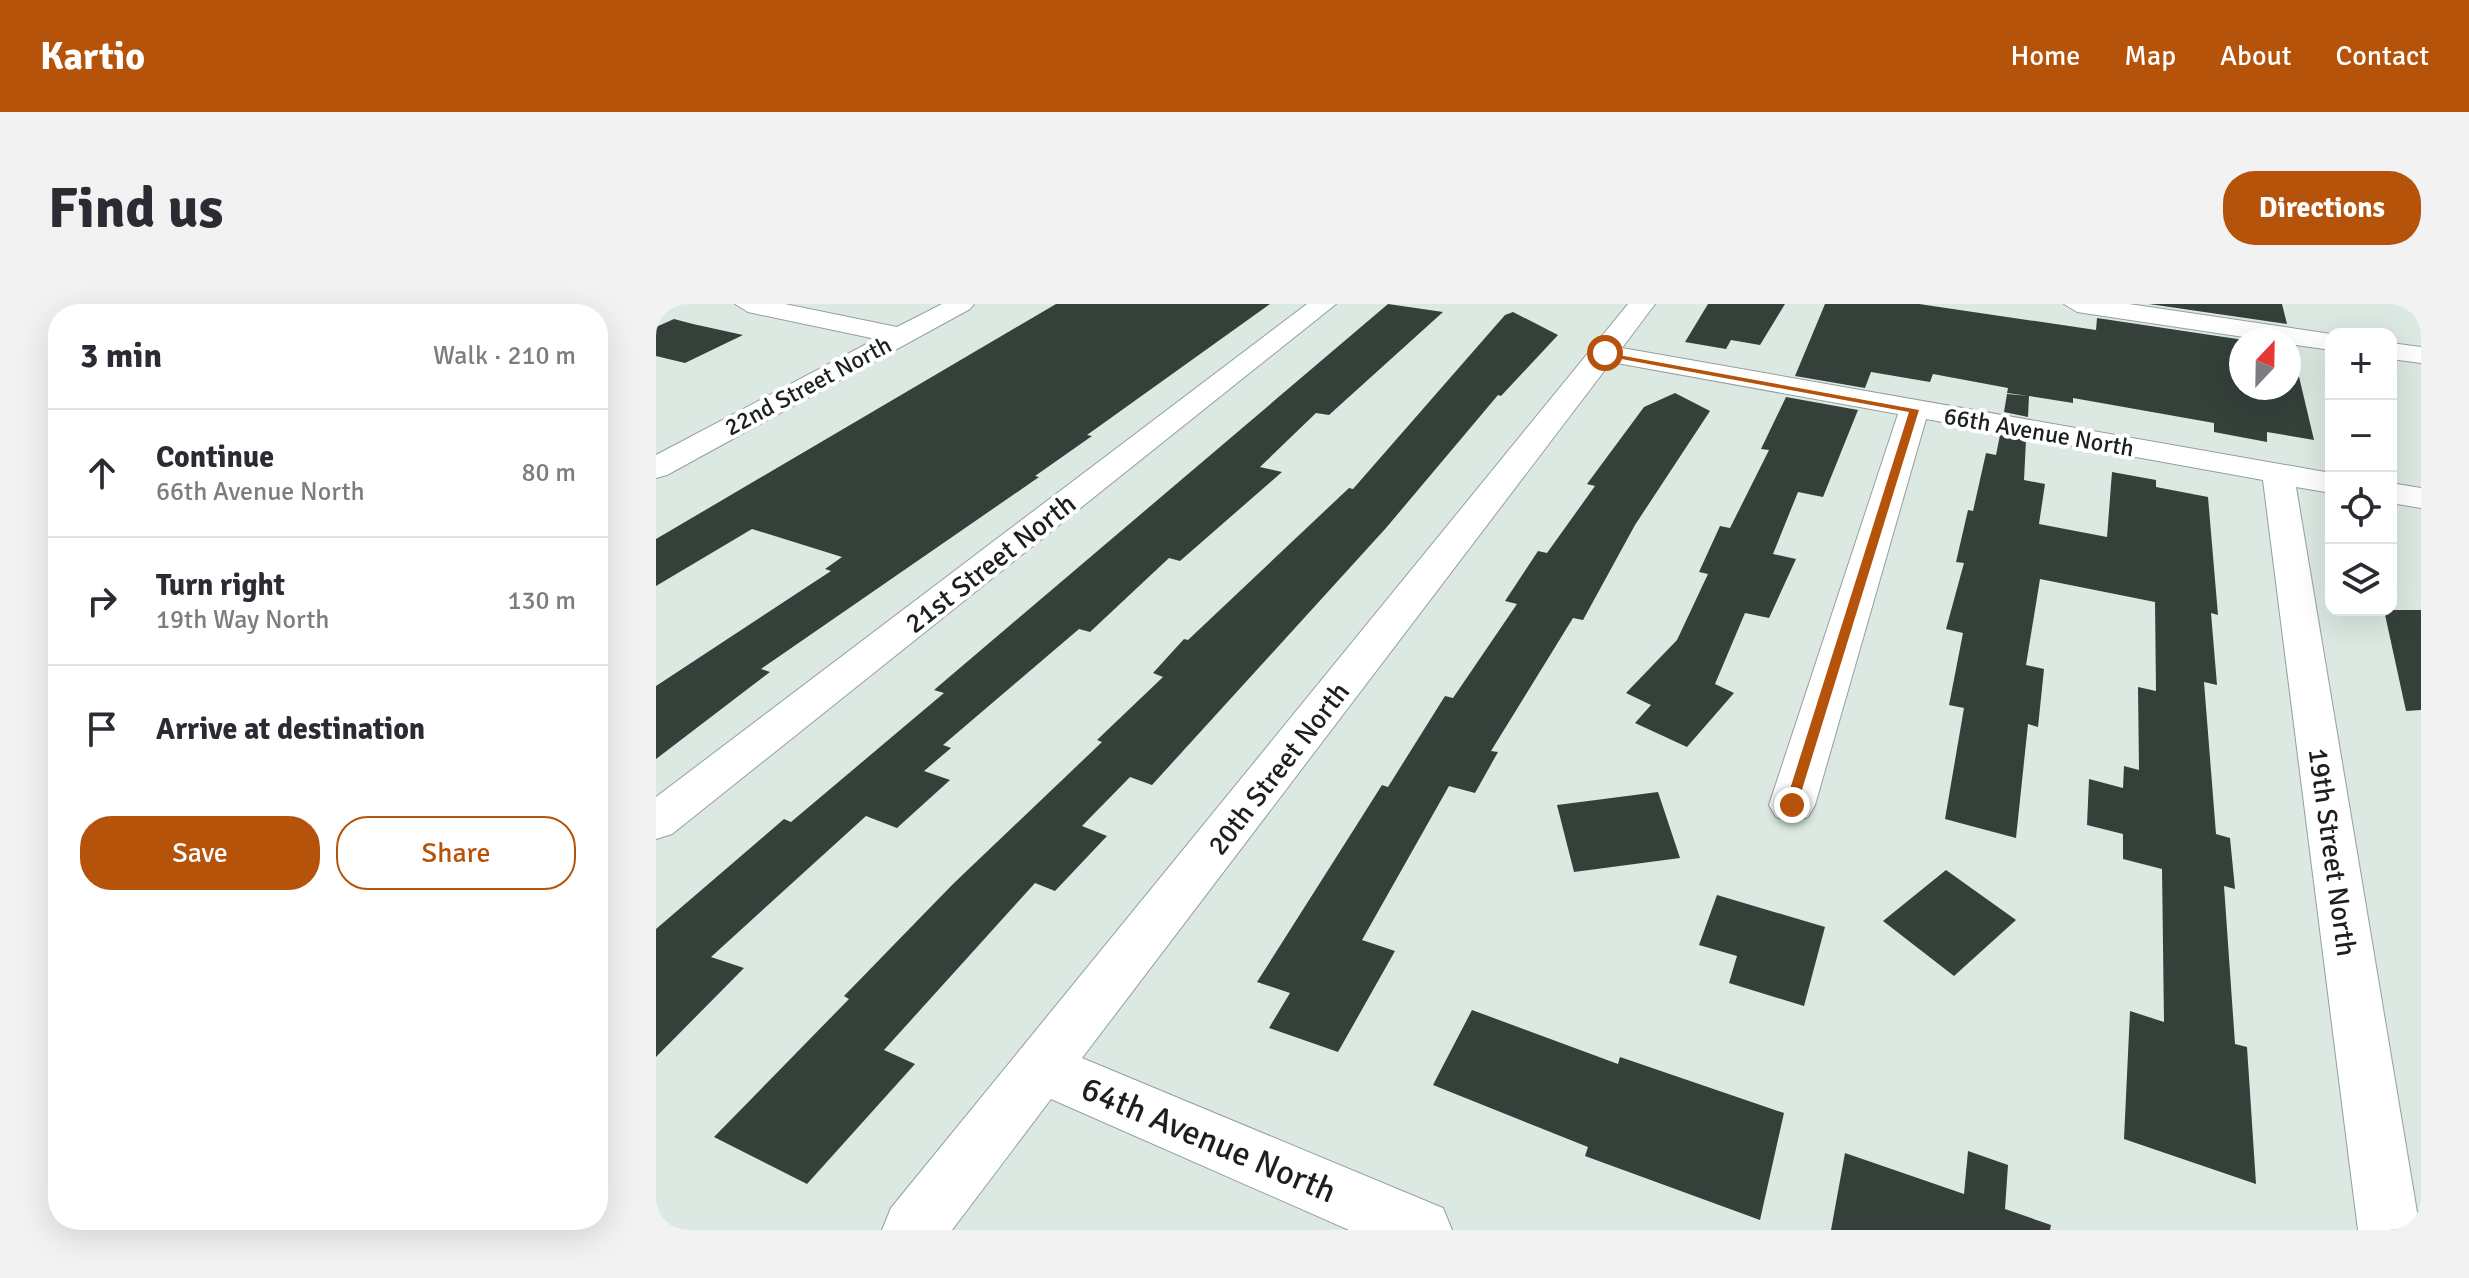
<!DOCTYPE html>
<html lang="en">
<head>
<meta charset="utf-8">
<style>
	body { margin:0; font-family:Signika,sans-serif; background:#f2f2f3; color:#2b2b33 }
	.controls { position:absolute; right:24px; top:24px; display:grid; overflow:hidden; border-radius:16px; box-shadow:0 8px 32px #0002 }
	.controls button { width:72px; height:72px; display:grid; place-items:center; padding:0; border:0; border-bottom:2px solid #e1e1e2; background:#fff; color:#2b2b33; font:40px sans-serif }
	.compass { position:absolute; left:1573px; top:24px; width:72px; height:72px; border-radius:50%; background:#fff; box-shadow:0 8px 32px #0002; rotate:22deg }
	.stop { position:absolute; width:24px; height:24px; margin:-18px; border:6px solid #b45309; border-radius:50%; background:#fff }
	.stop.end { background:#b45309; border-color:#fff; box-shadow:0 2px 8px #0008 }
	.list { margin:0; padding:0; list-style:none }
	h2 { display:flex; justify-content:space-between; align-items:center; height:104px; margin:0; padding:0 32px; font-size:34px }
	h2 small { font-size:26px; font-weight:400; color:#7c7c81 }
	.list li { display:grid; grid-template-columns:52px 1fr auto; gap:24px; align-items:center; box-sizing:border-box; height:128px; padding:0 32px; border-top:2px solid #e1e1e2 }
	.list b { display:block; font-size:30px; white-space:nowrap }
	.list p { margin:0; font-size:26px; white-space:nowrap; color:#7c7c81 }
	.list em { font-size:26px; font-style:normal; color:#7c7c81 }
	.actions { display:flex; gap:16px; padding:24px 32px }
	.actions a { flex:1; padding:18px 0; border:2px solid #b45309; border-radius:32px; text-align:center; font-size:28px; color:#b45309 }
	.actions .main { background:#b45309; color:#fff }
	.icon { flex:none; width:44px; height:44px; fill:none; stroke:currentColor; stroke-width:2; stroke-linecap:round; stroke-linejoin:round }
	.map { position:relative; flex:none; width:1765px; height:926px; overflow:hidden; border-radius:32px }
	header { display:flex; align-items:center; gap:48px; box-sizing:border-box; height:112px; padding:0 40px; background:#b45309; color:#fff }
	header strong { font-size:38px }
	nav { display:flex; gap:44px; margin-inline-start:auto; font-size:28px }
	.intro { display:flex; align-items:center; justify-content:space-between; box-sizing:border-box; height:192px; padding:0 48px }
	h1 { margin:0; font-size:56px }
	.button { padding:20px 36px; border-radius:32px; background:#b45309; color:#fff; font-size:28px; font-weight:700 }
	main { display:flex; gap:48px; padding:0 48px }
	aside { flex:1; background:#fff; border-radius:32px; box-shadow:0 8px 32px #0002 }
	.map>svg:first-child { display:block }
	.building { fill:#35403b }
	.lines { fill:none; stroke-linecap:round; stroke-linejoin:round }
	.minor-casing { stroke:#94a09a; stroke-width:2 }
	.minor { fill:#fff; fill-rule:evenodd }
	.route { fill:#b45309 }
	.labels { text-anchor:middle; stroke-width:8; stroke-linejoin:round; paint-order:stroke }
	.far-street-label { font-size:24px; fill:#1b201d; stroke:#fff }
	.street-label { font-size:28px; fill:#1b201d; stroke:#fff }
	.near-street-label { font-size:34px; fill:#1b201d; stroke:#fff }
</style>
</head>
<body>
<header>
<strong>Kartio</strong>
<nav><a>Home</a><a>Map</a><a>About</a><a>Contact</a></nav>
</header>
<div class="intro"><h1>Find us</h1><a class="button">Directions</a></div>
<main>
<aside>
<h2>3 min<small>Walk · 210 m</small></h2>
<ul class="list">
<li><svg class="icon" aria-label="ahead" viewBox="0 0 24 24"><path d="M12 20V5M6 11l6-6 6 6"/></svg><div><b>Continue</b><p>66th Avenue North</p></div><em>80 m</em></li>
<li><svg class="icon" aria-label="right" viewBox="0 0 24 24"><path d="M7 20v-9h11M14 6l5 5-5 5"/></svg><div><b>Turn right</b><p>19th Way North</p></div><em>130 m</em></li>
<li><svg class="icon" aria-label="arrive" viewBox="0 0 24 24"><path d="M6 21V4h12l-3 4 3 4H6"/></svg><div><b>Arrive at destination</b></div></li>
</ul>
<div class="actions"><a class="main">Save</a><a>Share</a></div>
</aside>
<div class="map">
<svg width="1765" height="926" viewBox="0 0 1765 926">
	<rect width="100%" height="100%" fill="#dbe9e2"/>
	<g class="building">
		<polygon points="400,0 614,0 431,131 436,132 379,172 383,173 105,365 114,368 0,455 0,382 175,267 169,265 186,253 96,225 0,282 0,235"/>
		<polygon points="732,0 787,8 673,111 660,109 604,163 626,168 524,257 513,254 434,328 423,325 287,441 295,444 268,467 294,476 241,524 210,512 55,653 88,664 0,753 0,625 128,515 135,518 288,389 278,386"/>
		<polygon points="1052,0 1129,0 1104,41 1075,36 1070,45 1029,38"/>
		<polygon points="1169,0 1263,0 1440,26 1441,14 1588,36 1585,84 1633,84 1633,43 1636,43 1658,136 1611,128 1611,138 1558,128 1558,119 1417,94 1417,99 1373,92 1372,113 1348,108 1351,90 1373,92 1351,89 1352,84 1277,70 1274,78 1215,68 1209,84 1139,72"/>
		<polygon points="1493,0 1626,0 1631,20"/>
		<polygon points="857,8 902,31 845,92 842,91 730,224 496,481 474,473 426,522 451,532 399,587 379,579 228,746 259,760 151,880 58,833 193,695 188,692 297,580 446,438 441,436 507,373 497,369 528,335 532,336 693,184 697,185 849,11"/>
		<polygon points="18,15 37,20 87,31 29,59 0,52 0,23"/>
		<polygon points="1019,89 1054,107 979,221 927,316 917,314 835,447 842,448 819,489 793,482 706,636 739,647 682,748 613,724 634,689 601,678 681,552 726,481 732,483 789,392 797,394 861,300 849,297 882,247 891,249 939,182 931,180 988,103"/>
		<polygon points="1130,93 1202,106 1167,193 1142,188 1117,250 1140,255 1113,314 1089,309 1059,380 1078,389 1031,443 979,419 995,401 970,389 1021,336 1052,270 1043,268 1064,222 1074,224 1113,146 1105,145"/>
		<polygon points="1344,131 1370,136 1368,176 1389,180 1383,220 1451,233 1456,168 1500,176 1500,183 1552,193 1562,311 1555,309 1561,381 1548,378 1560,530 1574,534 1579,585 1568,582 1579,740 1591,743 1600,880 1468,835 1474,707 1508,718 1506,565 1467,555 1467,530 1431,521 1433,475 1467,484 1468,462 1483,466 1482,383 1500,387 1499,298 1384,275 1370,361 1388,365 1382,423 1372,420 1360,534 1289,515 1308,404 1293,401 1307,329 1290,325 1308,259 1300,258 1312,206 1317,207 1330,149 1340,151"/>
		<polygon points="1728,306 1765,306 1765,406 1750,407"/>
		<polygon points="1002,488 1024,554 918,568 901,501"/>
		<polygon points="1290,566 1360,616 1298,672 1227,617"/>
		<polygon points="1061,591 1169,623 1148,702 1073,679 1081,652 1043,641"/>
		<polygon points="816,706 962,760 964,753 1128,809 1104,916 929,852 932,843 777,781"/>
		<polygon points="1312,847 1352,861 1349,905 1395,921 1394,926 1175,926 1189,849 1308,890"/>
	</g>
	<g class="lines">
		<g class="minor-casing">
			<g id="minor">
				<polygon points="79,0 129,0 241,23 286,0 318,0 314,5 11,171 0,174 0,151 220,35 92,8"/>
				<polygon points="651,0 680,0 16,530 0,535 0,493"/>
				<polygon points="972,0 999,0 966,44 1675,169 1675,189 1640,183 1764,926 1702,926 1607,176 1270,115 1159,501 1152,513 1136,518 1120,513 1113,501 1242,110 955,58 426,754 787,904 796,926 693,926 395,795 296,926 226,926 235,904"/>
				<polygon points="1408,0 1473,0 1675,30 1675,46 1633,40 1633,36 1608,36 1421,8"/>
				<polygon points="1735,39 1765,43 1765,59 1735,55"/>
				<polygon points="1735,179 1765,184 1765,204 1735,199"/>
			</g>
		</g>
		<use href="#minor" class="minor"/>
	</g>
	<polygon class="route" points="946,48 1263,106 1140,505 1131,505 1129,501 1253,108 949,52"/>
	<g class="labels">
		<g class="far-street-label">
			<text transform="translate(152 82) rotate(-28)" y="8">22nd Street North</text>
			<text transform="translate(1383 128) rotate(10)" y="8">66th Avenue North</text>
		</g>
		<g class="street-label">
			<text transform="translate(334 259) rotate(-38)" y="10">21st Street North</text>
			<text transform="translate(622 464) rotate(-52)" y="10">20th Street North</text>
			<text transform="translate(1677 548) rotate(82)" y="10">19th Street North</text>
		</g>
		<g class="near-street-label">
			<text transform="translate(553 835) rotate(23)" y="12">64th Avenue North</text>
		</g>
	</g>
</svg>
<div class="controls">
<button>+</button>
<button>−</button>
<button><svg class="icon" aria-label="locate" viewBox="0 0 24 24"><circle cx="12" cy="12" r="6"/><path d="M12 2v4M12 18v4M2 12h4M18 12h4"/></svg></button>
<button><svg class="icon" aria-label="layers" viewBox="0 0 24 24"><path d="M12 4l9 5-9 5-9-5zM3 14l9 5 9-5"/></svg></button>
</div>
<svg class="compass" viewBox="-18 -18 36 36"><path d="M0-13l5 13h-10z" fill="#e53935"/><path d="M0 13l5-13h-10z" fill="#7c7c81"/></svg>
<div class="stop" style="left:949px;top:49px"></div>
<div class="stop end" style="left:1136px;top:501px"></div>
</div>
</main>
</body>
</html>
